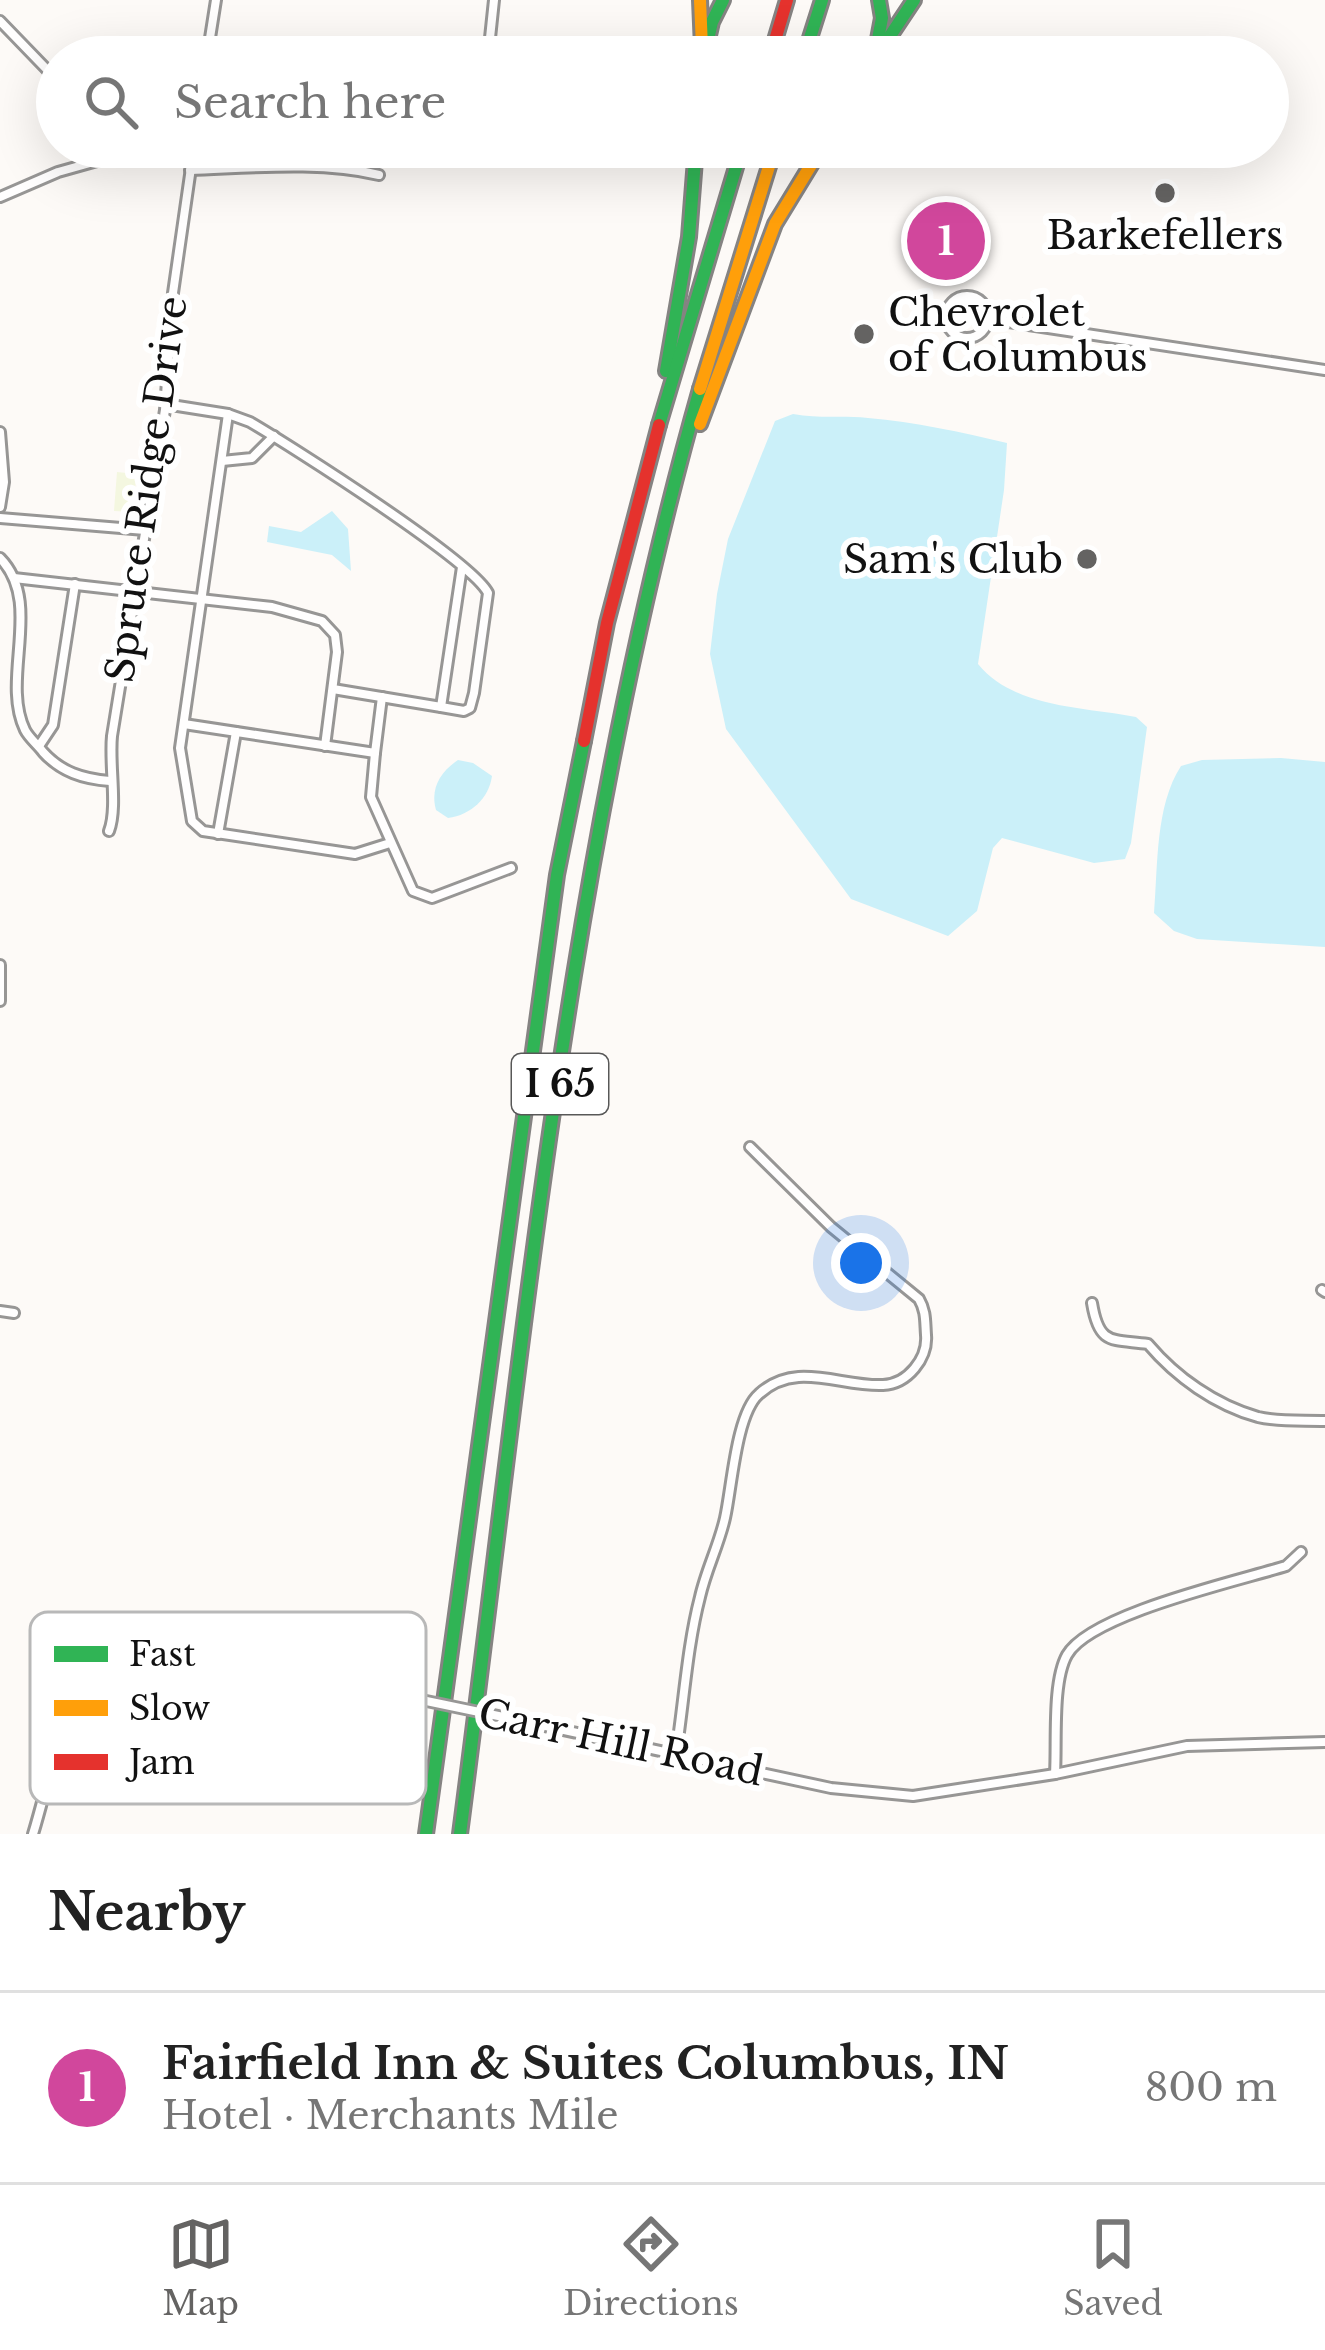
<!DOCTYPE html>
<html lang="en">
<head>
<meta charset="utf-8">
<style>
	body { margin:0; font-family:"Libre Baskerville",serif; background:#f2f2f2; color:#222 }
	.you { position:absolute; left:861px; top:1263px; width:42px; height:42px; margin:-30px; border:9px solid #fff; border-radius:50%; background:#1a73e8; box-shadow:0 0 0 18px #1a73e833 }
	.badge { display:grid; place-items:center; width:78px; height:78px; border-radius:50%; background:#646362; color:#fff; font-size:39px; font-weight:700 }
	.pin { position:absolute; translate:-50% -50%; border:6px solid #fff; box-shadow:0 3px 12px #0006 }
	.list { margin:0; padding:0; list-style:none }
	h2 { display:flex; justify-content:space-between; align-items:center; height:156px; margin:0; padding:0 48px; font-size:51px }
	h2 small { font-size:39px; font-weight:400; color:#767676 }
	.list li { display:grid; grid-template-columns:78px 1fr auto; gap:36px; align-items:center; box-sizing:border-box; height:192px; padding:0 48px; border-top:3px solid #e0e0e0 }
	.list b { display:block; font-size:45px; white-space:nowrap }
	.list p { margin:0; font-size:39px; white-space:nowrap; color:#767676 }
	.list em { font-size:39px; font-style:normal; color:#767676 }
	.icon { flex:none; width:66px; height:66px; fill:none; stroke:currentColor; stroke-width:2; stroke-linecap:round; stroke-linejoin:round }
	.map { position:relative; flex:none; width:1325px; height:1834px; overflow:hidden }
	.search { position:absolute; background:#fff; box-shadow:0 12px 48px #0002; left:36px; right:36px; top:36px; height:132px; display:flex; align-items:center; gap:30px; box-sizing:border-box; padding:0 42px; border-radius:66px; color:#767676; font-size:45px }
	.sheet { height:348px; background:#fff }
	nav { display:flex; justify-content:space-around; align-items:center; box-sizing:border-box; height:168px; border-top:3px solid #e0e0e0; background:#fff; font-size:33px; color:#767676 }
	nav a { display:grid; justify-items:center; gap:6px }
	nav .on { color:#646362 }
	.map>svg:first-child { display:block }
	.pitch { fill:#f4f7e0 }
	.water { fill:#cbf0f9 }
	.lines { fill:none; stroke-linecap:round; stroke-linejoin:round }
	.street-casing { stroke:#979695; stroke-width:14 }
	.fast-casing { stroke:#858382; stroke-width:18 }
	.slow-casing { stroke:#858382; stroke-width:18 }
	.jam-casing { stroke:#858382; stroke-width:18 }
	.street { stroke:#fffefe; stroke-width:8 }
	.fast { stroke:#30b455; stroke-width:12 }
	.slow { stroke:#ff9f0a; stroke-width:12 }
	.jam { stroke:#e5322d; stroke-width:12 }
	.street-bridge-casing { stroke:#979695; stroke-width:14; stroke-linecap:butt }
	.street-bridge { stroke:#fffefe; stroke-width:8 }
	.poi-dot { fill:#646362; stroke:#fff; stroke-width:4.5 }
	.labels { text-anchor:middle; stroke-width:12; stroke-linejoin:round; paint-order:stroke }
	.shield { fill:#fff; stroke:#585858; stroke-width:3 }
	.shield-label { font-size:36px; font-weight:bold; fill:#111 }
	.poi-label { font-size:39px; fill:#111; stroke:#fff }
	.street-label { font-size:39px; fill:#111; stroke:#fff }
	.key { fill:#fff; stroke:#b8b8b8; stroke-width:3 }
	.key-label { font-size:33px; fill:#111 }
</style>
</head>
<body>
<div class="map">
<svg width="1325" height="1834" viewBox="0 0 1325 1834">
	<rect width="100%" height="100%" fill="#fdfaf7"/>
	<polygon class="pitch" points="117,472 136,474 134,512 114,511"/>
	<g class="water">
		<path d="M793,414C820,419 842,415 868,418C915,422 961,432 1007,443L1004,490L978,664C1014,708 1083,707 1136,717L1147,727L1131,843L1125,859L1094,863L1002,838L993,848L977,911L948,936L851,899L726,729L710,654L717,594L728,539L775,421Z"/>
		<polygon points="332,511 348,529 351,571 332,555 267,542 269,526 301,532"/>
		<path d="M1281,758L1325,762V947L1197,939L1174,931L1154,913C1158,866 1155,806 1181,766L1202,760Z"/>
		<path d="M458,760L473,763L492,776C489,798 471,815 448,818L436,810C430,789 440,772 458,760Z"/>
	</g>
	<g class="lines">
		<g class="street-casing">
			<g id="street">
				<polyline points="0,21 57,80"/>
				<polyline points="207,57 216,0"/>
				<polyline points="488,57 494,0"/>
				<path d="M190,170C251,168 320,161 379,175"/>
				<polyline points="0,197 58,172 147,147"/>
				<circle cx="967" cy="317" r="21"/>
				<polyline points="988,319 1325,370"/>
				<path d="M165,404L228,414L250,422C291,446 472,561 488,593L474,693L470,708L464,711L441,707L462,567"/>
				<polyline points="228,414 180,748 192,821 203,831 355,854 390,843"/>
				<polyline points="0,432 4,482 0,507"/>
				<polyline points="222,461 252,458 274,436"/>
				<polyline points="0,518 145,530"/>
				<path d="M0,558C44,603 0,678 25,730C29,738 38,745 43,752C61,772 83,779 110,781"/>
				<polyline points="14,578 272,607 322,621 335,635 337,652 325,746"/>
				<polyline points="333,689 441,707"/>
				<polyline points="184,724 375,753 382,697"/>
				<polyline points="39,746 53,725 75,584"/>
				<polyline points="375,753 371,797 413,891 432,898 511,868"/>
				<path d="M109,831C118,807 109,765 112,736L165,410L173,293L194,147"/>
				<polyline points="218,834 236,732"/>
				<polyline points="0,965 0,1001"/>
				<polyline points="1322,1290 1325,1292"/>
				<path d="M1092,1303C1099,1346 1112,1339 1148,1344C1176,1377 1215,1405 1258,1417C1278,1422 1304,1420 1325,1421"/>
				<polyline points="0,1311 14,1313"/>
				<polyline points="508,1718 831,1788 913,1796 1055,1774 1187,1746 1325,1742"/>
				<path d="M676,1753C684,1702 687,1647 700,1597C706,1570 719,1545 725,1518C732,1487 736,1414 759,1394C796,1360 840,1387 883,1385C908,1384 928,1358 926,1335C925,1321 926,1311 919,1299L831,1227L750,1147"/>
				<path d="M1055,1774C1057,1742 1052,1682 1067,1655C1090,1614 1238,1581 1286,1566L1301,1552"/>
				<path d="M33,1834C59,1750 65,1650 176,1648L412,1698"/>
			</g>
		</g>
		<g class="fast-casing">
			<g id="fast">
				<polyline points="876,50 882,18 879,0"/>
				<polyline points="704,57 712,22 723,0"/>
				<polyline points="804,57 822,0"/>
				<polyline points="876,57 914,0"/>
				<polyline points="666,371 689,237 696,147"/>
				<polyline points="659,425 742,147"/>
				<polyline points="426,1834 557,875 584,741"/>
				<path d="M460,1834C523,1351 567,859 700,389"/>
			</g>
		</g>
		<g class="slow-casing">
			<g id="slow">
				<polyline points="700,0 702,47"/>
				<polyline points="700,389 775,147"/>
				<polyline points="700,424 775,224 822,147"/>
			</g>
		</g>
		<g class="jam-casing">
			<g id="jam">
				<polyline points="770,57 787,0"/>
				<polyline points="584,741 607,623 659,425"/>
			</g>
		</g>
		<use href="#street" class="street"/>
		<use href="#fast" class="fast"/>
		<use href="#slow" class="slow"/>
		<use href="#jam" class="jam"/>
		<g class="street-bridge-casing">
			<polyline id="street-bridge" points="412,1698 508,1718"/>
		</g>
		<use href="#street-bridge" class="street-bridge"/>
	</g>
	<g class="poi-dot">
		<circle cx="1165" cy="193" r="12"/>
		<circle cx="864" cy="334" r="12"/>
		<circle cx="1087" cy="559" r="12"/>
	</g>
	<g class="labels">
		<rect class="shield" x="512" y="1054" width="96" height="60" rx="9"/>
		<g class="shield-label">
			<text x="560" y="1097">I 65</text>
		</g>
		<g class="poi-label">
			<text x="1165" y="249">Barkefellers</text>
			<text x="888" y="326" text-anchor="start">Chevrolet<tspan x="888" dy="45">of Columbus</tspan></text>
			<text x="1063" y="573" text-anchor="end">Sam's Club</text>
		</g>
		<g class="street-label">
			<text transform="translate(146 489) rotate(-82)" y="14">Spruce Ridge Drive</text>
			<text transform="translate(621 1742) rotate(12)" y="14">Carr Hill Road</text>
		</g>
	</g>
	<rect x="30" y="1612" width="396" height="192" rx="18" class="key"/>
	<rect x="54" y="1646" width="54" height="16" fill="#30b455"/>
	<rect x="54" y="1700" width="54" height="16" fill="#ff9f0a"/>
	<rect x="54" y="1754" width="54" height="16" fill="#e5322d"/>
	<g class="key-label">
		<text x="129" y="1666">Fast</text>
		<text x="129" y="1720">Slow</text>
		<text x="129" y="1774">Jam</text>
	</g>
</svg>
<div class="you"></div>
<div class="pin badge" style="left:946px;top:241px;background:#d1479c">1</div>
<div class="search"><svg class="icon" aria-label="search" viewBox="0 0 24 24"><circle cx="10" cy="10" r="6"/><path d="M15 15l6 6"/></svg>Search here</div>
</div>
<section class="sheet">
<h2>Nearby<small></small></h2>
<ul class="list">
<li><span class="badge" style="background:#d1479c">1</span><div><b>Fairfield Inn &amp; Suites Columbus, IN</b><p>Hotel · Merchants Mile</p></div><em>800 m</em></li>
</ul>
</section>
<nav>
<a class="on"><svg class="icon" aria-label="map" viewBox="0 0 24 24"><path d="M3 6l6-2 6 2 6-2v14l-6 2-6-2-6 2zM9 4v14M15 6v14"/></svg>Map</a>
<a><svg class="icon" aria-label="directions" viewBox="0 0 24 24"><path d="M12 3l9 9-9 9-9-9zM9 14v-3h6M13 9l2 2-2 2"/></svg>Directions</a>
<a><svg class="icon" aria-label="saved" viewBox="0 0 24 24"><path d="M7 4h10v16l-5-4-5 4z"/></svg>Saved</a>
</nav>
</body>
</html>
